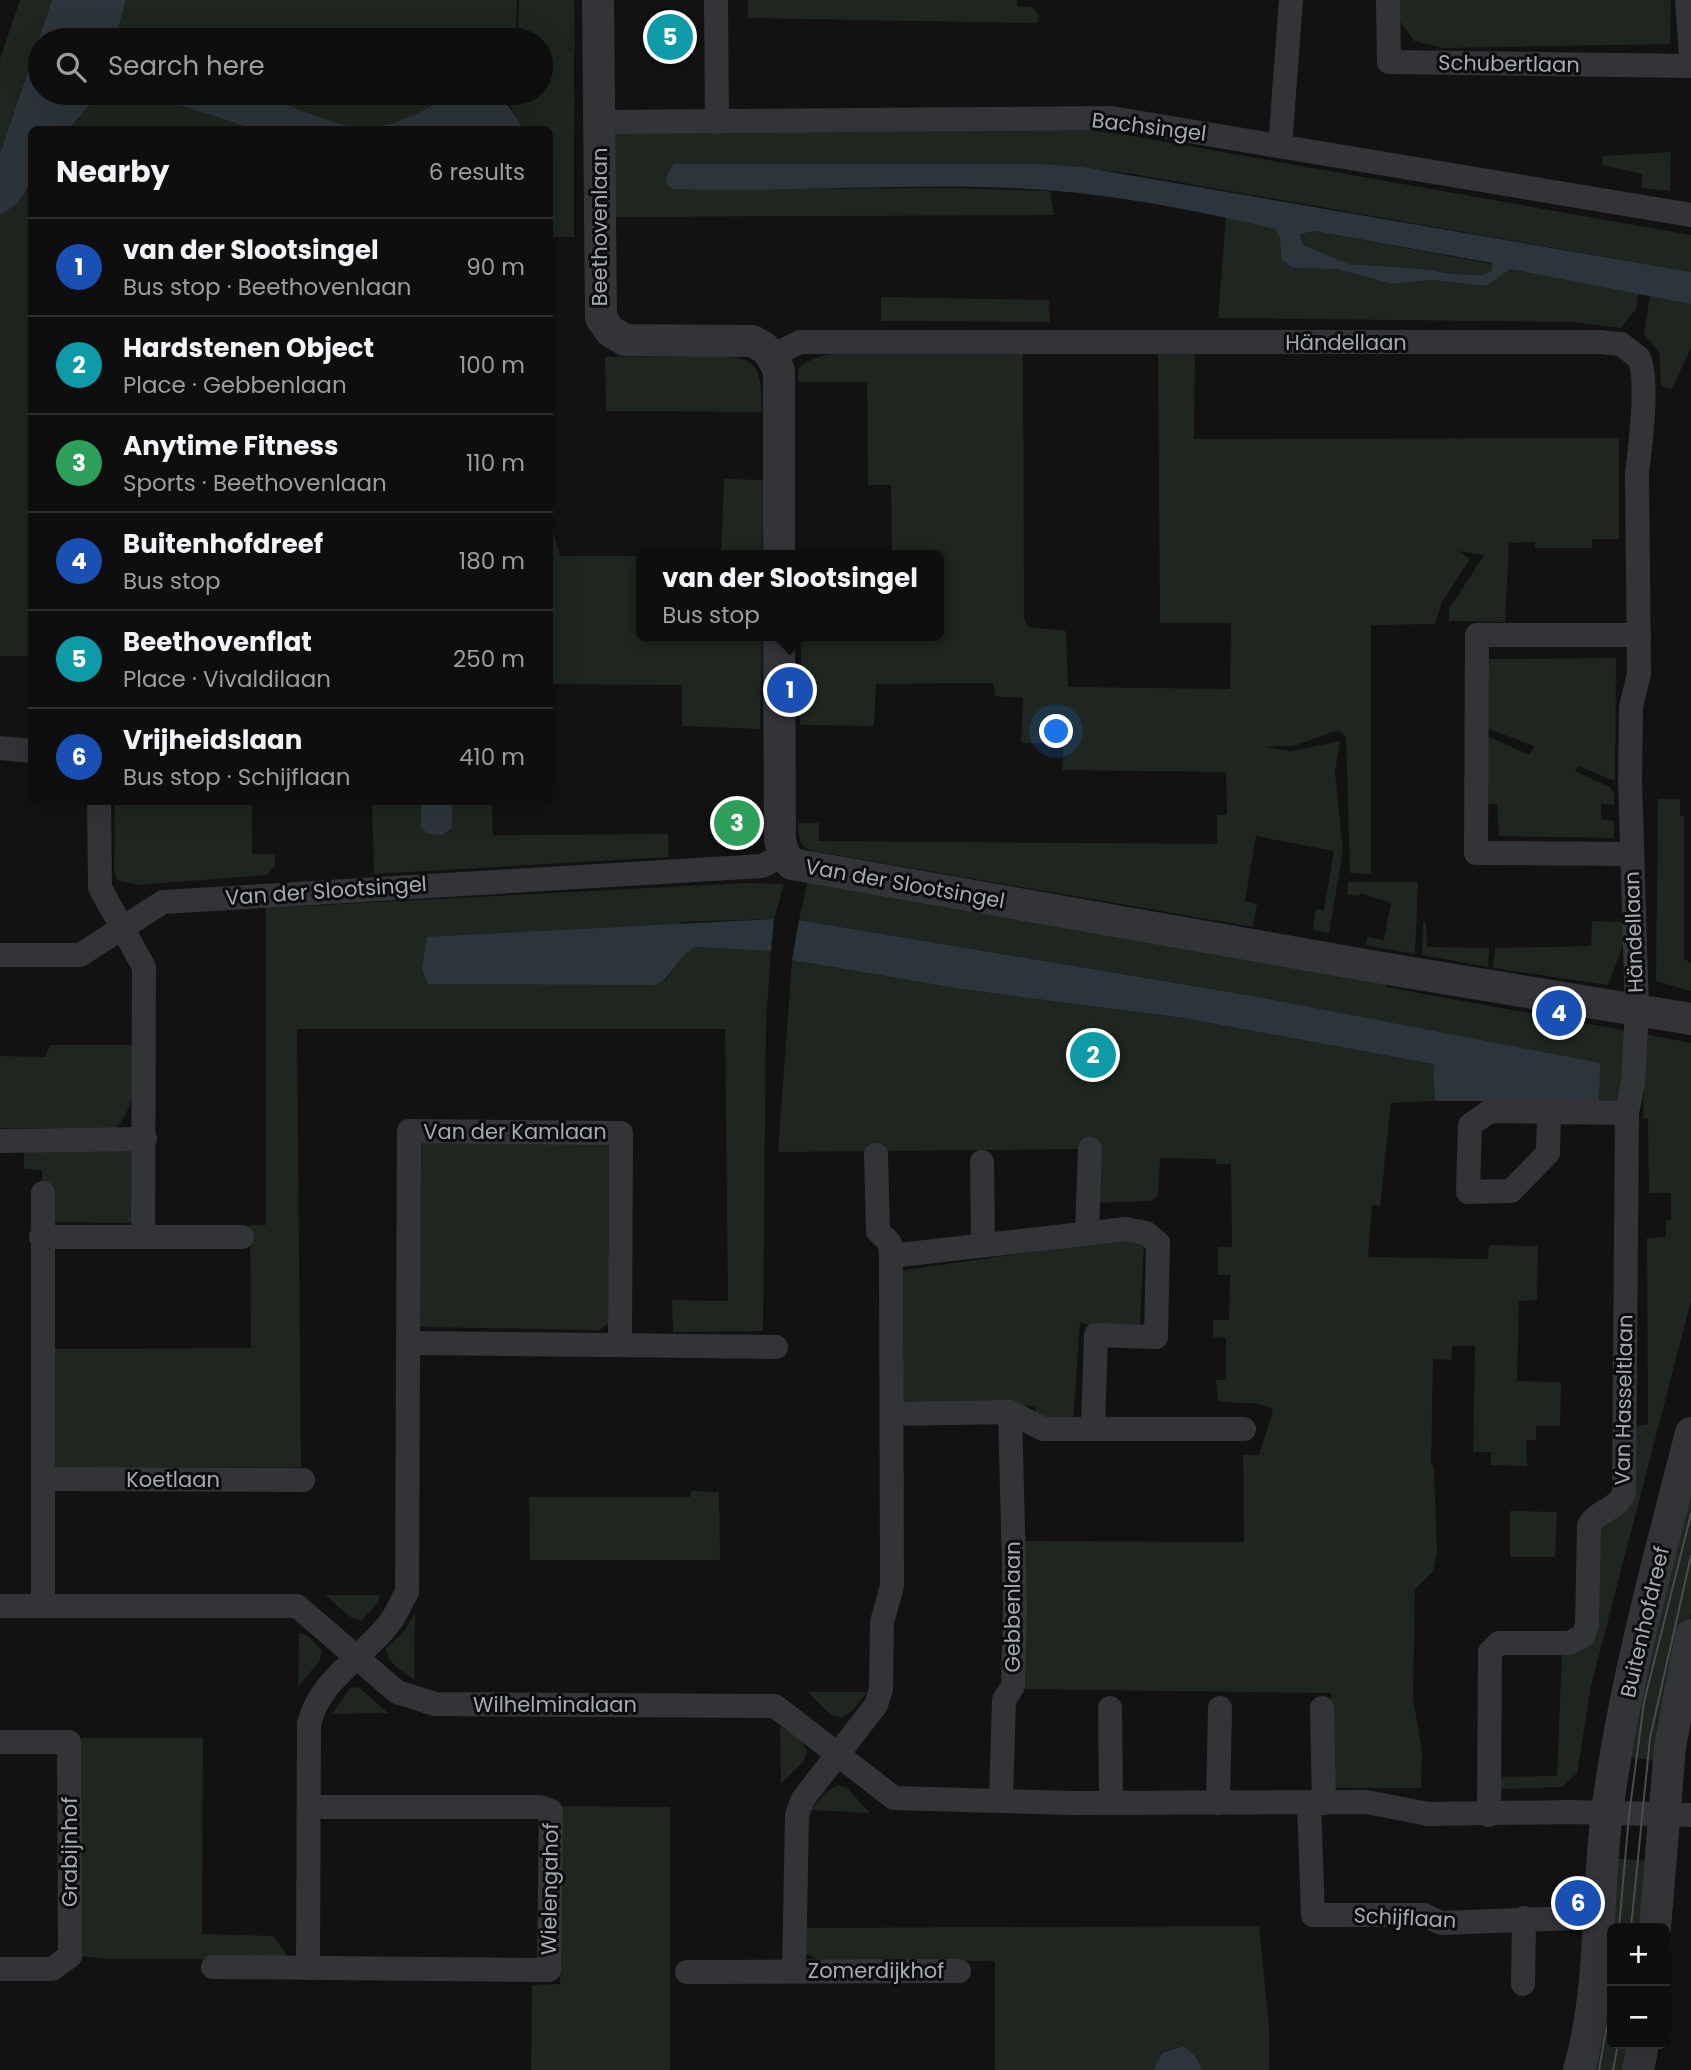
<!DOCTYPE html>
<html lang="en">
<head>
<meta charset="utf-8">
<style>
	body { margin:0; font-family:Poppins,sans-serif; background:#171717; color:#f1f3f6 }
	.controls { position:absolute; right:21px; bottom:21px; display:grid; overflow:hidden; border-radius:10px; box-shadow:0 7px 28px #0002 }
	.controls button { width:63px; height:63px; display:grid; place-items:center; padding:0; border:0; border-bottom:2px solid #2e2e2e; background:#0e0e0e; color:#f1f3f6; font:35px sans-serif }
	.you { position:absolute; left:1057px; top:732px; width:24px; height:24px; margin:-18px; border:5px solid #fff; border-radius:50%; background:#1a73e8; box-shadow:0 0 0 10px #1a73e833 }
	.badge { display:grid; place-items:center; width:46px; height:46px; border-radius:50%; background:#8c9099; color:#fff; font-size:23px; font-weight:700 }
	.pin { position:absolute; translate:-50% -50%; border:4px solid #fff; box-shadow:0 2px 7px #0006 }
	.popup { position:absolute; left:636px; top:550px; width:308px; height:91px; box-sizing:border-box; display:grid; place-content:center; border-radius:10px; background:#0e0e0e; filter:drop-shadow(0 2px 5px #0005); font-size:23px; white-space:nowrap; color:#9b9c9e }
	.popup b { font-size:26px; color:#f1f3f6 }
	.popup::after { content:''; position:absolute; left:50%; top:100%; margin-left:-14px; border:14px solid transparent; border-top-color:#0e0e0e }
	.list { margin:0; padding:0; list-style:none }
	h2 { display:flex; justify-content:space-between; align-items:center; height:91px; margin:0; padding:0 28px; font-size:30px }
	h2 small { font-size:23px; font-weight:400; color:#9b9c9e }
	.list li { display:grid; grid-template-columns:46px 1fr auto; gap:21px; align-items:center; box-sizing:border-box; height:98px; padding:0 28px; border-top:2px solid #2e2e2e }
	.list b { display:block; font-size:26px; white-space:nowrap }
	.list p { margin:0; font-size:23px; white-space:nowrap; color:#9b9c9e }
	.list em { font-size:23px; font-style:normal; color:#9b9c9e }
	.icon { flex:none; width:38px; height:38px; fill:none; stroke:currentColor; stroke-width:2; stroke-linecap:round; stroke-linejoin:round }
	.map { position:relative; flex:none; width:1691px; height:2070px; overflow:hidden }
	.search { position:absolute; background:#0e0e0e; box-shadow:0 7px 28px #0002; left:28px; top:28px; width:525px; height:77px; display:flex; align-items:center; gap:18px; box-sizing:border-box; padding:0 24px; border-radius:38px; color:#9b9c9e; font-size:26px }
	.panel { position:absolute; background:#0e0e0e; box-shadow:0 7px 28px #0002; left:28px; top:126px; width:525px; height:679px; border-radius:10px }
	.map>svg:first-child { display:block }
	.green { fill:#1e261f }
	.water { fill:#2c353b; fill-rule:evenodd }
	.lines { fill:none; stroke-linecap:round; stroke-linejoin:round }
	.minor { stroke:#333438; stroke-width:24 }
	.tertiary { stroke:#333438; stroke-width:32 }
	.tram { stroke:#4a4c51; stroke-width:2 }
	.labels { text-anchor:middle; stroke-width:6; stroke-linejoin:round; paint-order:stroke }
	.street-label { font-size:21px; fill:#a4a9b3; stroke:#0d0d0e }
</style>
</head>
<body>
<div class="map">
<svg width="1691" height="2070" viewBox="0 0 1691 2070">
	<rect width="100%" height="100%" fill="#121213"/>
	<g class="green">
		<polygon points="20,0 52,0 0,154 0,59"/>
		<polygon points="126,0 517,0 516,30 527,40 115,40"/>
		<polygon points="519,0 574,0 575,49 562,48 574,50 574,237 550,237 550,130 523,129 510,105 494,93 541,93 541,46 553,48 541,44 541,40 530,40 518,29"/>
		<polygon points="748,0 1017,0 1017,6 1033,7 1039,16 1037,23 748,18"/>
		<polygon points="1398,0 1671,0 1670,44 1443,48 1414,41 1398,18"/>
		<polygon points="100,93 142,93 254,129 69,130"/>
		<polygon points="244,93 442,93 439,101 396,125 367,128 335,123"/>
		<polygon points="612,128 1089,130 1121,134 1691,235 1691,272 1127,173 1040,164 674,164 668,172 673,189 953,188 1050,191 1054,215 610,217"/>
		<polygon points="1671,152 1670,191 1641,188 1643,174 1602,165 1603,156"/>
		<polygon points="31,183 31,656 0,656 0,214 22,198"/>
		<polygon points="1226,217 1276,229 1280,239 1281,259 1292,268 1337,269 1392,284 1431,280 1487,286 1509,269 1639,292 1636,309 1621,328 1574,322 1218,318"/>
		<polygon points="1314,231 1492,264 1492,270 1482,275 1453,274 1423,269 1349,264 1303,245 1300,233"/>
		<polygon points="1650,295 1691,304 1691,348 1671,390 1661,385 1659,352 1644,334"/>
		<polygon points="881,297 1049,300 1050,322 881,321"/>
		<path d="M856,353L1023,354L1024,618L1028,627L1066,631L1068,687L1230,689L1231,623H1160L1158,354H1195L1194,439L1619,438V539H1592V548H1535V542L1509,543L1505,622L1449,621V609L1484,555L1458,551L1470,559L1442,602L1435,624L1371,625V874L1350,873L1346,737L1339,730L1293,746L1264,747L1292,751L1340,741L1335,772L1343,851L1329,933L1313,930L1316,909L1324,910L1334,851L1256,836L1245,901L1257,904L1253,927L813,851C798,847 799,837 798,823H819V841L1217,844V815H1227L1226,772L1062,770L1064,743H1021L1023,698L995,696L993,683L876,684L874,726L800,725L801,636H939V555H892L891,485H868L867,382H798V369C815,353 834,354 856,353Z"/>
		<path d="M701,356C755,358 761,355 762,412L606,411L605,357Z"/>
		<polygon points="724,479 763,480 762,555 721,555"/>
		<polygon points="550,495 552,528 560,556 641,556 641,636 762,636 760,729 682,726 682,685 550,684"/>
		<polygon points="1616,658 1615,781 1578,766 1575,771 1610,787 1614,793 1614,805 1601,804 1601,819 1614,821 1614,838 1499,836 1497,804 1487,804 1487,736 1530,755 1534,746 1487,728 1485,659"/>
		<polygon points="1658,799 1680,799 1680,815 1684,816 1684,959 1691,963 1691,991 1656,981"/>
		<polygon points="115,802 252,802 252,854 275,854 275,866 267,875 138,885 117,880 114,869"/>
		<polygon points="372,802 421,802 421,827 452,828 452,802 492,802 493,835 668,834 669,857 374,874"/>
		<polygon points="808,879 1387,979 1386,987 1628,1031 1624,1094 1612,1107 1481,1106 1481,1101 1600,1064 1253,996 799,920"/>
		<polygon points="1348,882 1418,882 1415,954 1366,945 1367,937 1384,940 1391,903 1360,893 1359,896 1347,894"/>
		<polygon points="745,883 784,884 774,919 681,922 665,981 686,952 695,947 771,951 766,1022 763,1331 673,1332 672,1300 728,1301 725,1029 297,1029 301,1467 46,1467 45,1349 251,1348 250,1225 266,1225 266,908"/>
		<polygon points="1592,921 1623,922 1625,940 1608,985 1493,968 1495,948 1591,946"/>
		<polygon points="1423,922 1426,922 1427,947 1489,948 1488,967 1422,955"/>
		<path d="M792,960L961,989L1183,1018L1433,1064L1435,1101L1391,1103L1380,1206L1372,1205L1368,1257L1488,1259L1489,1245L1538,1246L1537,1300L1519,1301L1517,1381L1561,1382L1560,1426H1536V1440H1526L1527,1466L1491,1465V1452H1473L1475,1346H1452L1451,1360L1433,1359L1431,1461L1434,1469L1437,1551L1433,1571L1415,1589L1413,1698L1422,1751L1421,1788H1332L1331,1693L1016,1689V1541L1244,1542L1243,1455H1259L1273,1410C1260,1399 1235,1406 1218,1400L1216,1380H1226V1338L1213,1337V1320H1229L1230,1275H1218V1247H1232L1231,1164H1216V1159L1160,1158L1158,1195L1151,1201L1096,1203L1095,1149L778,1152Z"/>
		<polygon points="1645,1034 1691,1043 1691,1301 1591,1686 1577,1773 1562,1787 1498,1789 1499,1777 1557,1776 1562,1652 1571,1653 1594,1531 1619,1513 1634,1426 1648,1424 1647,1238 1666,1237 1666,1221 1671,1220 1671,1193 1649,1193 1648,1119 1643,1118"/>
		<path d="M50,1045H132C132,1074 138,1105 116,1128H0V1056L45,1057Z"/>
		<polygon points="418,1138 609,1141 608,1323 600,1330 420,1327"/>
		<polygon points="139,1143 132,1163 131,1223 43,1222 42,1170 24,1169 24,1147"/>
		<polygon points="1132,1238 1144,1244 1140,1324 1092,1326 1080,1322 1073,1422 1036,1421 1035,1406 898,1405 897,1271"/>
		<polygon points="1691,1467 1691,1613 1677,1665 1661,1762 1624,1756"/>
		<polygon points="691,1491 719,1492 720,1560 530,1560 529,1497 690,1497"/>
		<polygon points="1510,1511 1557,1512 1555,1557 1510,1557"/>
		<polygon points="325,1595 380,1595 378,1603 361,1621 350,1617"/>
		<path d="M415,1613L414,1679C402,1671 387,1663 386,1648L405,1630Z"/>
		<polygon points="299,1633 307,1635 322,1650 320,1660 298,1687"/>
		<polygon points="358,1687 388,1713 332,1714 350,1688"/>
		<polygon points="808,1692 867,1692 853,1710 842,1718 831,1715"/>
		<polygon points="780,1726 799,1739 807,1751 804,1761 781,1784"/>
		<polygon points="80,1738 203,1738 202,1934 274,1936 289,1959 105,1959 80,1956"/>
		<polygon points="838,1785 848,1789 870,1813 811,1810 826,1792"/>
		<polygon points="562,1806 670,1807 670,2070 531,2070 532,1985 560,1984"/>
		<polygon points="1610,1858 1647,1861 1641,1928 1612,1928 1612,2044 1634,2044 1629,2070 1585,2070"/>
		<polygon points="1259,1926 1269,2027 1269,2070 1203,2070 1196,2057 1177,2047 1162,2053 1153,2070 995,2070 995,1961 819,1960 804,1953 801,1928"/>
	</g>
	<g class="water">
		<path d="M52,0H126L115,40H40V93H100L69,129L32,130C32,163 38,198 0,214V154Z"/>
		<path d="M142,93C174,93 212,87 244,93C309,104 351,150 419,112C429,107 438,104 442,93C489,93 499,84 523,129H254Z"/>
		<path d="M674,164H1040L1082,167L1691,272V304L1510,269L1487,286L1431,280L1392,284L1337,269L1292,268L1281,259L1280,239L1275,229C1200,211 1123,196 1045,190C922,181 797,193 673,189L666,183L668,172ZM1314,231L1492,263V270L1482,275L1453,274L1423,269L1349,264L1303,245L1300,234Z"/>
		<polygon points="421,802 452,802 452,828 442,835 428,834 421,827"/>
		<path d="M774,919L771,951L695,947C677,956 673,978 655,985L428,984L422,969L427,937Z"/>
		<polygon points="799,920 1253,996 1600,1063 1599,1101 1435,1101 1433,1064 1183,1018 961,989 792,960"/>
		<polygon points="1183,2046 1196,2057 1203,2070 1153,2070 1162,2053"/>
	</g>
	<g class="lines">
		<g class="minor">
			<polyline points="716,0 717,122"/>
			<polyline points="1388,0 1389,62 1691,66"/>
			<polyline points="1687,0 1691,55"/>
			<polyline points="599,122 1111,118 1691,215"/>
			<polyline points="1280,146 1291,0"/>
			<path d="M773,355L800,342H1600L1621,344L1639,358C1649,382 1640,447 1637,474L1639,674L1631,707L1630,780L1637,1011L1633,1083L1627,1113L1624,1493C1617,1510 1598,1510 1589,1525L1587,1625L1583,1636L1569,1643H1499L1490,1652L1489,1815"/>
			<polyline points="0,748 32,751"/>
			<polyline points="99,802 100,888 144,967 143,1237"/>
			<polyline points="1631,854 1476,853 1477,635 1639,635"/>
			<polyline points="0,955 80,955 163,902 762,866 784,855"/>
			<polyline points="1549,1113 1548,1153 1511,1191 1468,1192 1470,1125 1490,1111 1627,1113"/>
			<polyline points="0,1141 145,1139"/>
			<polyline points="982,1162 983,1244"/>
			<polyline points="43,1193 43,1606"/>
			<polyline points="1087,1233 1090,1149"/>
			<polyline points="41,1237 242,1237"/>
			<polyline points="891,1256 1126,1229 1146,1233 1158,1243 1156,1337 1096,1335 1093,1427"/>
			<polyline points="408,1343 776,1347"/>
			<polyline points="892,1414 1010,1412 1043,1429 1244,1429"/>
			<polyline points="43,1479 303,1480"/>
			<polyline points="0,1606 297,1606 397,1692 435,1704 775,1706 894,1798 1074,1803 1367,1802 1428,1814 1569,1812 1691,1815"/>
			<polyline points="1110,1708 1111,1802"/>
			<polyline points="1322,1708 1324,1803"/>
			<polyline points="0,1742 69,1742 70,1956 52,1969 0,1969"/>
			<polyline points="1001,1800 1004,1700 1013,1686 1015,1607 1010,1412"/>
			<polyline points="1218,1803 1220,1708"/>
			<polyline points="1309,1804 1313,1915 1424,1915 1441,1923 1574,1918"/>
			<polyline points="213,1967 549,1970 551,1811 540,1807 309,1807"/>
			<path d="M308,1968L309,1724C320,1678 365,1657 391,1621C397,1613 401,1602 407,1592L409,1131L621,1133L620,1345"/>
			<polyline points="794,1971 797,1815 803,1799 876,1705 881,1689 882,1622 892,1586 891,1256 890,1243 878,1231 876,1155"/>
			<polyline points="687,1972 959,1971"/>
			<polyline points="1523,1984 1524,1918"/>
		</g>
		<g class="tertiary">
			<path d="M598,0L601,318L610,331L625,340L752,341C768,348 772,355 779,371V555"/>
			<polyline points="779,636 780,840 784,855 792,864 1394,970 1691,1019"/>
			<polyline points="1655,1928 1670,1747 1691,1635"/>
			<path d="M1579,2070C1603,1986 1596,1898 1607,1812C1624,1683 1659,1558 1691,1433"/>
			<polyline points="1638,2070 1643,2044"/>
		</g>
		<g class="tram">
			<polyline points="1619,1928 1629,1815 1644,1702 1691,1514"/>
			<polyline points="1631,1928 1650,1738 1691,1556"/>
			<polyline points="1599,2070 1612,1997"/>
			<polyline points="1613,2070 1618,2044"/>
		</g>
	</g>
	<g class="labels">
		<g class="street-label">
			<text transform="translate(1509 64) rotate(1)" y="7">Schubertlaan</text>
			<text transform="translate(1149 127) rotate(7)" y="7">Bachsingel</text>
			<text transform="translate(600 227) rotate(-90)" y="7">Beethovenlaan</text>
			<text x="1346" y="350">Händellaan</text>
			<text transform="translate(905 884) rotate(10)" y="7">Van der Slootsingel</text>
			<text transform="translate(326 891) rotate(-4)" y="7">Van der Slootsingel</text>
			<text transform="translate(1634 932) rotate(-92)" y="7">Händellaan</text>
			<text x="515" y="1139">Van der Kamlaan</text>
			<text transform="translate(1624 1400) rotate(-89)" y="7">Van Hasseltlaan</text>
			<text x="173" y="1487">Koetlaan</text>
			<text transform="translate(1013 1607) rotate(-90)" y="7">Gebbenlaan</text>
			<text transform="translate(1645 1622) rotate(-77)" y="7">Buitenhofdreef</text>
			<text x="555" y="1712">Wilhelminalaan</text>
			<text transform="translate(70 1852) rotate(-90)" y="7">Grabijnhof</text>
			<text transform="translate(550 1889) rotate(-89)" y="7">Wielengahof</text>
			<text transform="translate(1405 1918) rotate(3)" y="7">Schijflaan</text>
			<text x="876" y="1978">Zomerdijkhof</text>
		</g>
	</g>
</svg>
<div class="controls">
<button>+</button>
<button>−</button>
</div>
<div class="you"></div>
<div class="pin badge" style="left:790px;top:690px;background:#1a4fb4">1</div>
<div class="popup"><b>van der Slootsingel</b>Bus stop</div>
<div class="pin badge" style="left:1093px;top:1055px;background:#0f9aa8">2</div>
<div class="pin badge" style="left:737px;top:823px;background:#2e9e5b">3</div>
<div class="pin badge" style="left:1559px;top:1013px;background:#1a4fb4">4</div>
<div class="pin badge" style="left:670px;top:37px;background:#0f9aa8">5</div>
<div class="pin badge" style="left:1578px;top:1903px;background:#1a4fb4">6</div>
<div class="search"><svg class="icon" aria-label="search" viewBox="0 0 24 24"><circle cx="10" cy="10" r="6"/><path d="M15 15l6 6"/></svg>Search here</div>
<section class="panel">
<h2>Nearby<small>6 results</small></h2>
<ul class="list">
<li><span class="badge" style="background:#1a4fb4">1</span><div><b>van der Slootsingel</b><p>Bus stop · Beethovenlaan</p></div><em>90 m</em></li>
<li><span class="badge" style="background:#0f9aa8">2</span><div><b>Hardstenen Object</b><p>Place · Gebbenlaan</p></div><em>100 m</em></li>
<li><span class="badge" style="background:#2e9e5b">3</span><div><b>Anytime Fitness</b><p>Sports · Beethovenlaan</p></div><em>110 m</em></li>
<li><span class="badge" style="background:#1a4fb4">4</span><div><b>Buitenhofdreef</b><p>Bus stop</p></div><em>180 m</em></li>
<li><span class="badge" style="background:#0f9aa8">5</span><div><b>Beethovenflat</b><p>Place · Vivaldilaan</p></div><em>250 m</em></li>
<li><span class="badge" style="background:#1a4fb4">6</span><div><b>Vrijheidslaan</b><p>Bus stop · Schijflaan</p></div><em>410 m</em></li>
</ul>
</section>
</div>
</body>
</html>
